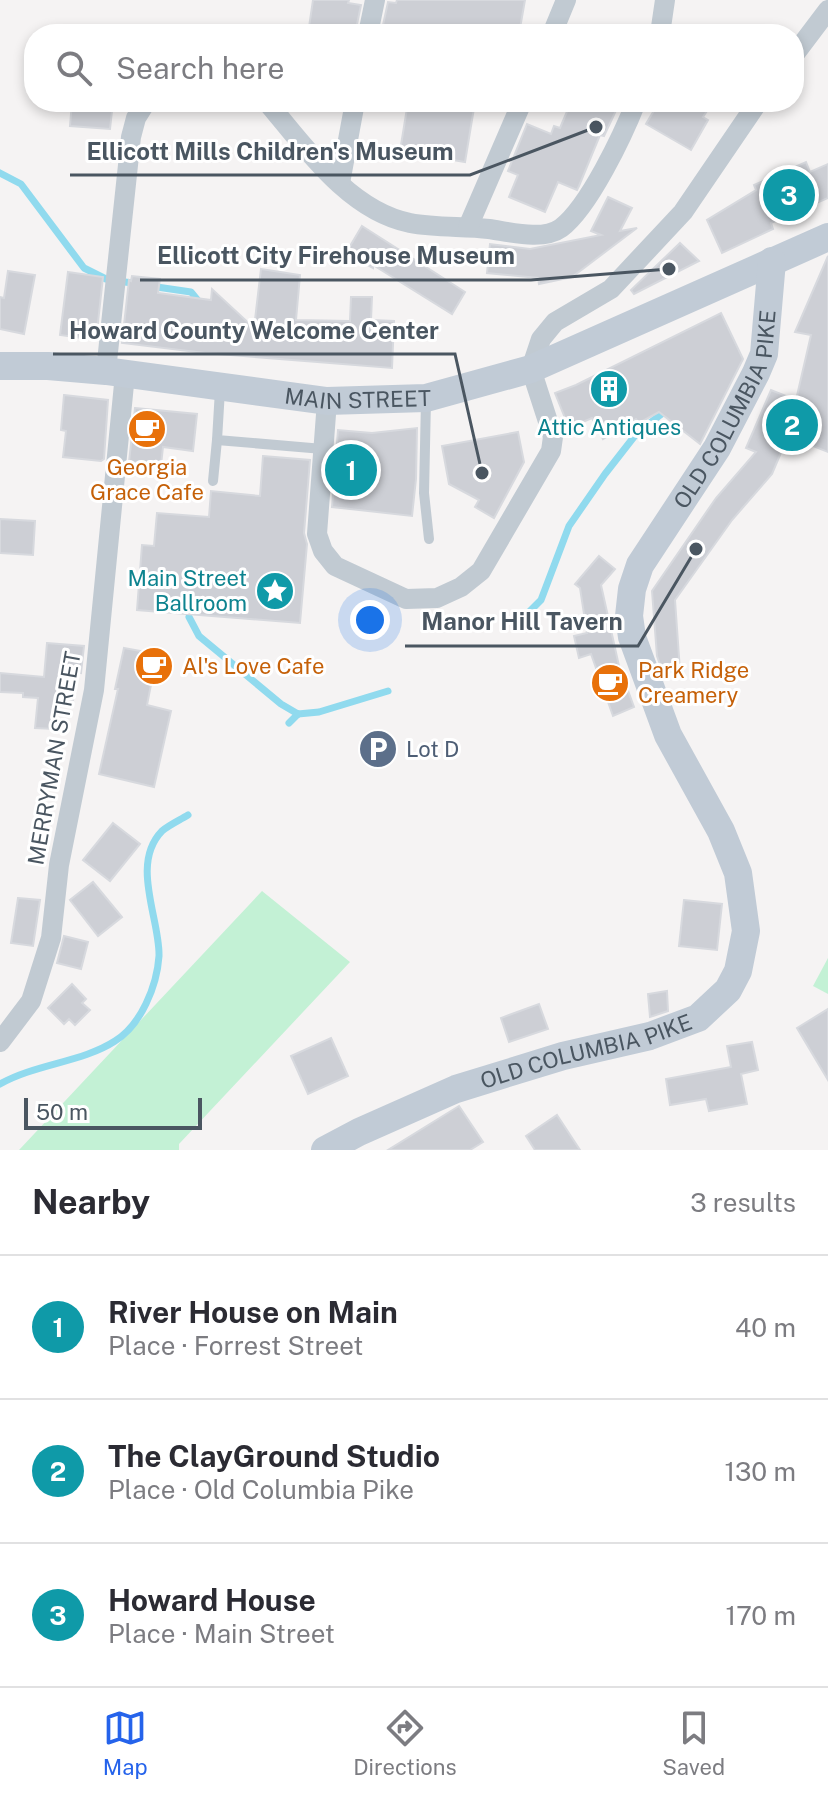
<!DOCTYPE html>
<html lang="en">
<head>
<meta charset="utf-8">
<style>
	body { margin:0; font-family:"Public Sans",sans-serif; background:#f7f7f7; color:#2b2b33 }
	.scale { position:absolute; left:24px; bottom:20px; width:178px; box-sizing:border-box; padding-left:8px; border:4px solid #4a5661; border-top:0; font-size:22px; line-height:28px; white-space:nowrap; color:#4a5661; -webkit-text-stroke:6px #fff; paint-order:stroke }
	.you { position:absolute; left:370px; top:620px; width:28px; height:28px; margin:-20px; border:6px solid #fff; border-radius:50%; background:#1a73e8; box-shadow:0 0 0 12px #1a73e833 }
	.badge { display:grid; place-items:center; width:52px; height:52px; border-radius:50%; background:#2563eb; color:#fff; font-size:26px; font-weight:700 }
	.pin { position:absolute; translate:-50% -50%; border:4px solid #fff; box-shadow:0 2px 8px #0006 }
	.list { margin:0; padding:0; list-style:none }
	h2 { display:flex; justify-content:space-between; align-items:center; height:104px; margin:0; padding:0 32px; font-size:34px }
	h2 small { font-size:26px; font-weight:400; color:#7c7c81 }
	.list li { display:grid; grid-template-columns:52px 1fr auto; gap:24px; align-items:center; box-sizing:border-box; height:144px; padding:0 32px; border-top:2px solid #e1e1e2 }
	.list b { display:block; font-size:30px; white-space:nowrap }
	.list p { margin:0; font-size:26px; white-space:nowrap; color:#7c7c81 }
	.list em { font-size:26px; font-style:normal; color:#7c7c81 }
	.icon { flex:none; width:44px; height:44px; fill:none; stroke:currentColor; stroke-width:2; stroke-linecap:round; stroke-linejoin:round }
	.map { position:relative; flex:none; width:828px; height:1150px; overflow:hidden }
	.search { position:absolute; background:#fff; box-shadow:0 4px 12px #0003; left:24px; right:24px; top:24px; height:88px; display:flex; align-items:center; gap:20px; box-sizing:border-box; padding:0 28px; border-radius:32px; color:#7c7c81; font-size:30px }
	.sheet { height:536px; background:#fff }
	nav { display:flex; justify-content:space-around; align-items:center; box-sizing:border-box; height:112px; border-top:2px solid #e1e1e2; background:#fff; font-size:22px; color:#7c7c81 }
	nav a { display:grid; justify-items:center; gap:4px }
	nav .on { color:#2563eb }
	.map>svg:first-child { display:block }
	.green { fill:#c3f1d5 }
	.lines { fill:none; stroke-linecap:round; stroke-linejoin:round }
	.stream { stroke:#90daee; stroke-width:7 }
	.building { fill:#cdcfd5; stroke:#d7d9de; stroke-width:2 }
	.lane { stroke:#c1cad2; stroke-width:10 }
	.street { stroke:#c1cad2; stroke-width:20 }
	.secondary { stroke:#c1cbd6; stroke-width:28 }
	.labels { text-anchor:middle; stroke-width:6; stroke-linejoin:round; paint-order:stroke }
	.street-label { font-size:22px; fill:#4a5661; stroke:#fff }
	.culture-label { font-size:22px; fill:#0d838f; stroke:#fff }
	.food-label { font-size:22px; fill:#c56008; stroke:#fff; text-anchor:start }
	.service-label { font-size:22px; fill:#4e5e75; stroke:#fff; text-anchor:start }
	.leader { fill:none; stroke:#4a5661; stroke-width:3 }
	.callout-dot { fill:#4a5661; stroke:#fff; stroke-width:3 }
	.callout-label { font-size:24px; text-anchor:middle; font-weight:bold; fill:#4a5661; stroke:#fff; stroke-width:6; stroke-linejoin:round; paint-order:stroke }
</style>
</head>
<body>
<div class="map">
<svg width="828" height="1150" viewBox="0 0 828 1150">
	<rect width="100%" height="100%" fill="#f5f3f3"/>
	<g class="green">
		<polygon points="262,891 350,962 179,1144 179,1150 19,1150"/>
		<polygon points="828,958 828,994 813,986"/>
	</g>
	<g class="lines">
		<g class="stream">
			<polyline points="0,173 21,184 84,268 106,279 138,284"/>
			<polyline points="150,286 191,292 200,303"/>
			<polyline points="189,617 199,636 281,704 298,714"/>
			<polyline points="524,617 541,600 569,526 605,474 637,433 668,409"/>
			<polyline points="298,714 319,712 388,691"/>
			<polyline points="289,723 298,714"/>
			<path d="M0,1084C35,1064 83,1062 115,1041C141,1025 157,986 159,956C160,919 130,864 162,831C169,825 180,820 188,815"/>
		</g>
	</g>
	<g class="building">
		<polygon points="313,0 349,0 348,3 361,5 355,34 308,34"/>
		<polygon points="397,0 525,0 519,34 381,34 388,2 396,3"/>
		<polygon points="72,102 113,102 110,129 70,126"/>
		<polygon points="408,102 475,102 465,162 400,151"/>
		<polygon points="571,102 620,102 604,136 600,135 579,186 577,190 558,182 545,212 509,197 518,175 508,171 527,124 551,134 554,126 560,128"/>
		<polygon points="659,102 713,102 703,117 708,120 691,150 646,124"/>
		<polygon points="806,162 810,172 828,164 828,198 771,223 773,229 722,253 707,220 756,190 754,185"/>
		<polygon points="608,197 632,208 620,231 637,228 572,277 539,284 538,278 487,273 490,244 530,249 601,235 591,231"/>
		<polygon points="362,226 465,292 452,314 373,265 373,268 346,253"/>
		<polygon points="680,243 699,261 634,294 631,290"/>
		<polygon points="828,256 828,452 788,436 772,474 732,520 675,600 680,671 663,673 657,656 652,591 716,498 756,452 746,448 771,390 796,400 811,335 795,332"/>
		<polygon points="261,269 300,275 296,320 350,321 351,297 372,297 371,320 394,321 392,368 205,353 122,343 129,280 131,281 132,276 160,279 158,293 211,300 212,289 254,328"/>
		<polygon points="8,271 35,275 24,334 0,329 0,297 4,298"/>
		<polygon points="68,272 103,277 96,340 60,335"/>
		<polygon points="721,313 743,359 700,444 659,412 639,423 636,419 603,439 592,418 569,428 555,393 576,385"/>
		<polygon points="64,395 108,400 104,459 101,461 63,457 66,431 61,430"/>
		<polygon points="135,408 197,414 193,451 163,447 161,465 129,462"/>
		<polygon points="417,428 416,479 412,516 332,507 338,430 372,433"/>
		<polygon points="518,432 524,462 494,518 475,507 479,500 449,484 442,446"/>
		<polygon points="263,456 310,460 304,533 307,544 300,623 137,610 142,545 154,546 157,513 209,517 211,491 260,496"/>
		<polygon points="0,519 35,521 33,555 0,553"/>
		<polygon points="599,556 615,569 601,585 619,666 634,707 613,716 591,654 579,658 574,636 587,633 580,588 575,584"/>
		<polygon points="47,643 84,646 81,673 76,672 73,700 57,699 54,729 35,728 38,698 23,697 23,693 0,692 0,673 44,677"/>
		<polygon points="124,648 157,654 147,705 171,711 154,787 99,774 118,689 115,689"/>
		<polygon points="113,823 140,844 110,881 83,860"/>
		<polygon points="93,882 122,917 98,936 70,900"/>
		<polygon points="18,898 40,900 33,946 11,943"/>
		<polygon points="684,900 722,904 717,950 679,946"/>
		<polygon points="64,936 88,942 81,969 57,963"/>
		<polygon points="72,984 86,999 82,1003 90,1010 75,1025 69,1019 64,1024 48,1008"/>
		<polygon points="667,991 668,1011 650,1017 648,994"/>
		<polygon points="539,1004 548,1029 509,1042 501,1018"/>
		<polygon points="828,1009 828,1080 797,1028"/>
		<polygon points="331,1038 348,1076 308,1094 291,1056"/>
		<polygon points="752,1042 758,1070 741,1074 747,1104 709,1111 706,1099 670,1105 666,1079 731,1067 727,1046"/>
		<polygon points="459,1106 483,1142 470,1150 388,1150"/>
		<polygon points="557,1115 580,1150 535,1150 526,1136"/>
	</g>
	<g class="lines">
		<g class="lane">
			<polyline points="220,390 217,440 323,449"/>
			<polyline points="426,400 424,493 429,539"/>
			<polyline points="213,481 217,440"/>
		</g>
		<g class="street">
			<polyline points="368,34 375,0"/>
			<polyline points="552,34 566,0"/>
			<polyline points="660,34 665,0"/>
			<polyline points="794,55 828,10"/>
			<path d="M267,102C305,147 349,211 410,223C436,228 463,226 489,229C510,232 543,241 561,228C589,207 623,135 636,102"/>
			<polyline points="340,183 355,102"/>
			<polyline points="468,227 522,102"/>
			<polyline points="106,371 131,137 136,118 146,102"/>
			<polyline points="327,401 317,534 323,551 335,566 406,599 437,598 461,587 481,571 551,451 553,437 531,369 541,339 555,322 611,289 683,212 758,102"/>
			<polyline points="0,1042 31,1001 51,938 59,865 94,690 125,374"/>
		</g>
		<g class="secondary">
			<path id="s1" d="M0,366H48L106,371L327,401L426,398L531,369L828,237"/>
			<path id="s2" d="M325,1150L359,1132L456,1089L563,1056L650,1036L698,1018L728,990L738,971L746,931L738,873L721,831L668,735L632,637L629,616L632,589L640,565L717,448L756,373L764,354L772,261"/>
		</g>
	</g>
	<defs>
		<g id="building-disc" transform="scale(2)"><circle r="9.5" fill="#0f9aa8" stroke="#fff"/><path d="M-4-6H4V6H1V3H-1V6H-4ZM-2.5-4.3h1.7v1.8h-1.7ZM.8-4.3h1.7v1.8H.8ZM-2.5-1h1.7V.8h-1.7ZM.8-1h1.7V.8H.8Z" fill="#fff"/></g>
		<g id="cafe-disc" transform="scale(2)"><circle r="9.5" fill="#e8710a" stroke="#fff"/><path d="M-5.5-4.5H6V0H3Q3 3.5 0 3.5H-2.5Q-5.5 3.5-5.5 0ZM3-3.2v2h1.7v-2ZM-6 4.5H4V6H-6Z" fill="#fff"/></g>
		<g id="sight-disc" transform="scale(2)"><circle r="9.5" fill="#0f9aa8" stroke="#fff"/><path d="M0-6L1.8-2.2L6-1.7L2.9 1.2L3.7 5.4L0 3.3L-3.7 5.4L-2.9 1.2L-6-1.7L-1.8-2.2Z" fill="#fff"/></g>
		<g id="parking-disc" transform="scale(2)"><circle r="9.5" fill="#5c6f8a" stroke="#fff"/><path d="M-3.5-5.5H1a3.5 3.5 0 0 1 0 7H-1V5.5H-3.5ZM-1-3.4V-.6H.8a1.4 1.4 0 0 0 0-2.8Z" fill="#fff"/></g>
	</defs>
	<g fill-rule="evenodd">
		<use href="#building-disc" x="609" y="389"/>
		<use href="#cafe-disc" x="147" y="429"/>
		<use href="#sight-disc" x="275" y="591"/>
		<use href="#cafe-disc" x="154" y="666"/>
		<use href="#cafe-disc" x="610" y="683"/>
		<use href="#parking-disc" x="378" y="749"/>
	</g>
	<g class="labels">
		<g class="street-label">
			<text dy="8" stroke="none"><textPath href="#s1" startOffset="360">MAIN STREET</textPath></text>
			<text dy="8" stroke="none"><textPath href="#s2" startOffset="1072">OLD COLUMBIA PIKE</textPath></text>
			<text transform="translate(54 758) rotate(-80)" y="8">MERRYMAN STREET</text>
			<text dy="8" stroke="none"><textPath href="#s2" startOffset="280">OLD COLUMBIA PIKE</textPath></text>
		</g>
		<g class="culture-label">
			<text x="609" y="435">Attic Antiques</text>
			<text x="247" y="586" text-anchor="end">Main Street<tspan x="247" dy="25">Ballroom</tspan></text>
		</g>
		<g class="food-label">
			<text x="147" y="475" text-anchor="middle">Georgia<tspan x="147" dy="25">Grace Cafe</tspan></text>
			<text x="182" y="674">Al's Love Cafe</text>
			<text x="638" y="678">Park Ridge<tspan x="638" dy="25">Creamery</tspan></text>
		</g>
		<g class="service-label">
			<text x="406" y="757">Lot D</text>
		</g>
	</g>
	<path class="leader" d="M596 127L470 175H70M669 269L531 280H140M482 473L455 354H53M696 549L638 646H405"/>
	<g class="callout-dot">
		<circle cx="596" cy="127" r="8"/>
		<circle cx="669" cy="269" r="8"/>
		<circle cx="482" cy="473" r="8"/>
		<circle cx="696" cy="549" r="8"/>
	</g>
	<g class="callout-label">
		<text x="270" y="160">Ellicott Mills Children's Museum</text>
		<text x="336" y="264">Ellicott City Firehouse Museum</text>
		<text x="254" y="339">Howard County Welcome Center</text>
		<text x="522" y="630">Manor Hill Tavern</text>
	</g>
</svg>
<div class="scale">50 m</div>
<div class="you"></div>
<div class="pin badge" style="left:351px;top:470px;background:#0f9aa8">1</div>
<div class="pin badge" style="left:792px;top:425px;background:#0f9aa8">2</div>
<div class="pin badge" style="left:789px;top:195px;background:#0f9aa8">3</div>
<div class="search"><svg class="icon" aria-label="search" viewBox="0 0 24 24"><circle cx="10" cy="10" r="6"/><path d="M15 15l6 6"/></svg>Search here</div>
</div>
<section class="sheet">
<h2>Nearby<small>3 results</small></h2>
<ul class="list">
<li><span class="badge" style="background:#0f9aa8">1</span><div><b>River House on Main</b><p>Place · Forrest Street</p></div><em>40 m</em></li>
<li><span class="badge" style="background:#0f9aa8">2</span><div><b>The ClayGround Studio</b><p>Place · Old Columbia Pike</p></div><em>130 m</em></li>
<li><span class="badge" style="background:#0f9aa8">3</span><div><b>Howard House</b><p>Place · Main Street</p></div><em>170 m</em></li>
</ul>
</section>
<nav>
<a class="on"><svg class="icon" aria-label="map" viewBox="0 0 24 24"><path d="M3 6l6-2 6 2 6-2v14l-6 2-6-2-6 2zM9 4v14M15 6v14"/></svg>Map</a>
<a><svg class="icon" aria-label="directions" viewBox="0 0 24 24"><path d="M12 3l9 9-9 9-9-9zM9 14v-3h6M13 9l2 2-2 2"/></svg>Directions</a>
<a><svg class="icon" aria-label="saved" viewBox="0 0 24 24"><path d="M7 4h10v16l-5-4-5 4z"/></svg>Saved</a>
</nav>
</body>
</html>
